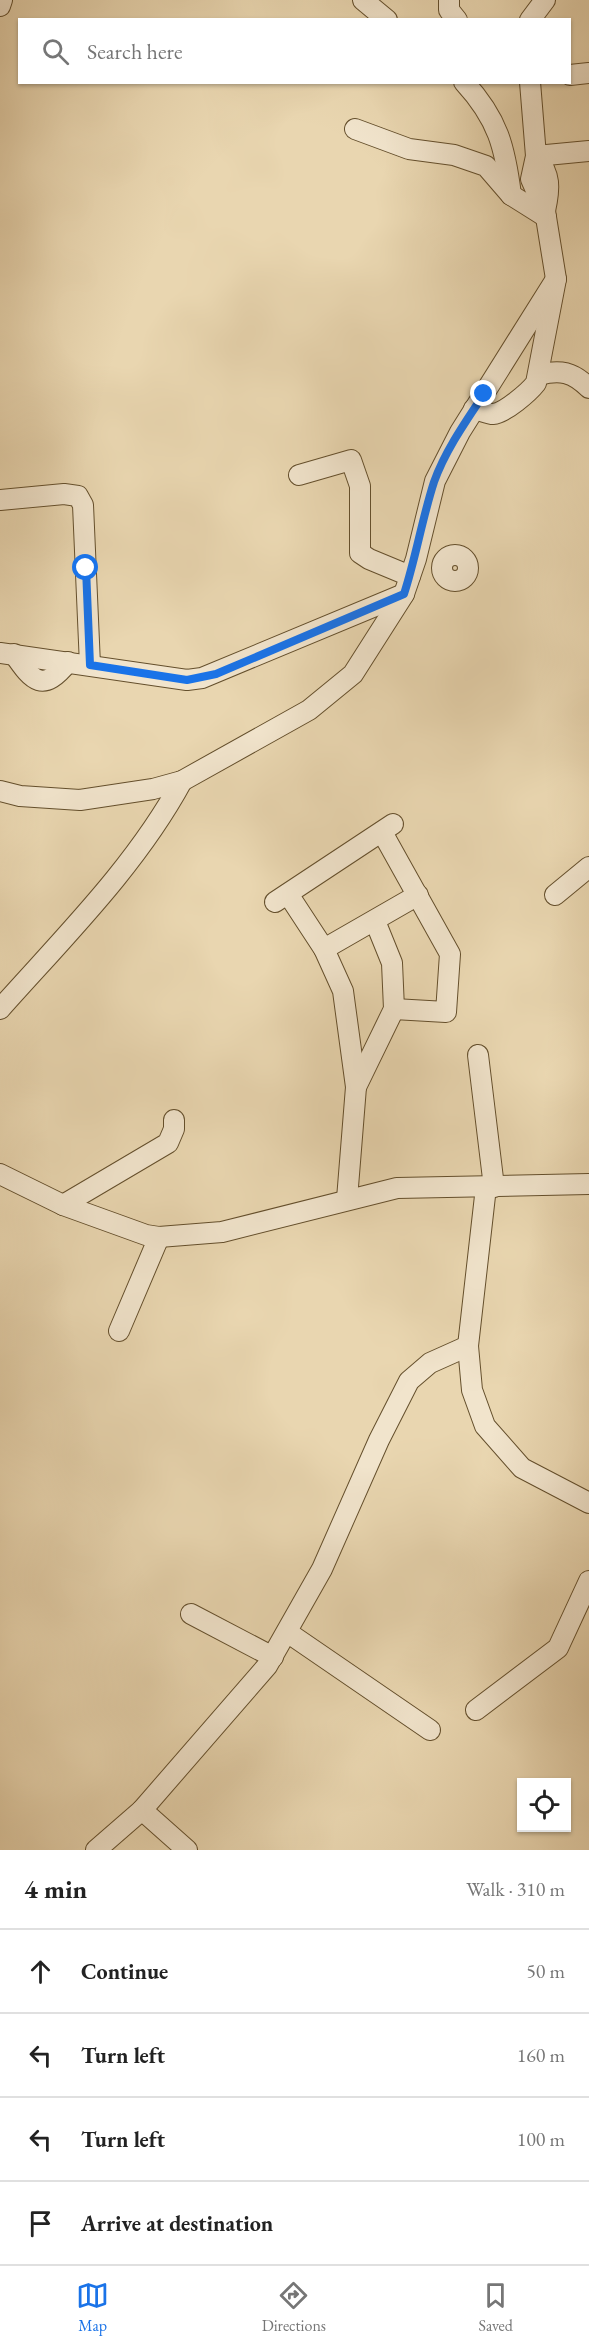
<!DOCTYPE html>
<html lang="en">
<head>
<meta charset="utf-8">
<style>
	body { margin:0; font-family:"EB Garamond",serif; background:#f6f6f6; color:#222 }
	.controls { position:absolute; right:18px; bottom:18px; display:grid; overflow:hidden; border-radius:0px; box-shadow:0 2px 4px #0004 }
	.controls button { width:54px; height:54px; display:grid; place-items:center; padding:0; border:0; border-bottom:2px solid #e0e0e0; background:#fff; color:#222; font:30px sans-serif }
	.stop { position:absolute; width:18px; height:18px; margin:-14px; border:4px solid #1a73e8; border-radius:50%; background:#fff }
	.stop.end { background:#1a73e8; border-color:#fff; box-shadow:0 2px 6px #0008 }
	.list { margin:0; padding:0; list-style:none }
	h2 { display:flex; justify-content:space-between; align-items:center; height:78px; margin:0; padding:0 24px; font-size:26px }
	h2 small { font-size:20px; font-weight:400; color:#767676 }
	.list li { display:grid; grid-template-columns:39px 1fr auto; gap:18px; align-items:center; box-sizing:border-box; height:84px; padding:0 24px; border-top:2px solid #e0e0e0 }
	.list b { display:block; font-size:22px; white-space:nowrap }
	.list em { font-size:20px; font-style:normal; color:#767676 }
	.icon { flex:none; width:33px; height:33px; fill:none; stroke:currentColor; stroke-width:2; stroke-linecap:round; stroke-linejoin:round }
	.map { position:relative; flex:none; width:589px; height:1850px; overflow:hidden }
	.search { position:absolute; background:#fff; box-shadow:0 2px 4px #0004; left:18px; right:18px; top:18px; height:66px; display:flex; align-items:center; gap:15px; box-sizing:border-box; padding:0 21px; border-radius:0px; color:#767676; font-size:22px }
	.sheet { height:414px; background:#fff }
	nav { display:flex; justify-content:space-around; align-items:center; box-sizing:border-box; height:84px; border-top:2px solid #e0e0e0; background:#fff; font-size:16px; color:#767676 }
	nav a { display:grid; justify-items:center; gap:3px }
	nav .on { color:#1a73e8 }
	.map>svg:first-child { display:block }
	.lines { fill:none; stroke-linecap:round; stroke-linejoin:round }
	.minor-casing { stroke:#644f2c; stroke-width:22 }
	.minor { stroke:#f1e4cc; stroke-width:20 }
	.route { stroke:#1a73e8; stroke-width:8 }
</style>
</head>
<body>
<div class="map">
<svg width="589" height="1850" viewBox="0 0 589 1850">
	<rect width="100%" height="100%" fill="#e9d6b0"/>
	<filter id="stains"><feTurbulence type="fractalNoise" baseFrequency=".00333" numOctaves="4"/><feColorMatrix values="0 0 0 0 .2 0 0 0 0 .09 0 0 0 0 .02 0 0 0 .5 -.17"/></filter>
	<radialGradient id="worn" r=".72"><stop offset=".6" stop-color="#630" stop-opacity="0"/><stop offset="1" stop-color="#630" stop-opacity=".3"/></radialGradient>
	<g class="lines">
		<g class="minor-casing">
			<g id="minor">
				<polyline points="363,0 387,20"/>
				<polyline points="449,0 449,10 457,20"/>
				<polyline points="0,6 2,0"/>
				<polyline points="530,20 545,0"/>
				<polyline points="570,75 589,73"/>
				<path d="M464,82C498,119 505,147 511,195"/>
				<polyline points="355,129 409,149 454,155 486,166 511,195 546,217"/>
				<path d="M536,156C551,175 550,188 545,211"/>
				<polyline points="536,156 589,151"/>
				<path d="M539,375C560,369 573,372 589,388"/>
				<path d="M474,409C480,410 488,414 493,414C505,413 529,392 536,383L556,279L545,211L531,179L536,156L530,82"/>
				<polyline points="299,475 351,460 360,486 360,553 369,559 410,576"/>
				<polyline points="0,500 64,494 78,496 83,505 90,665"/>
				<circle cx="455" cy="568" r="13"/>
				<polyline points="0,653 187,680 202,678 404,594"/>
				<path d="M14,654C33,682 43,693 68,662"/>
				<polyline points="0,791 20,796 80,800 153,789 182,781 309,710 353,674 404,594 416,559 435,481 460,432 556,279"/>
				<polyline points="382,832 450,954 446,1012 394,1009"/>
				<polyline points="288,894 324,949 343,991 356,1087 347,1199"/>
				<polyline points="555,895 589,867"/>
				<polyline points="275,902 393,824"/>
				<polyline points="324,949 418,895"/>
				<path d="M0,1009C64,937 136,866 182,781"/>
				<polyline points="478,1055 494,1187"/>
				<polyline points="356,1087 394,1009 392,963 375,921"/>
				<polyline points="0,1174 63,1205 146,1235 159,1237 222,1232 397,1188 589,1184"/>
				<polyline points="486,1187 468,1346 472,1390 485,1426 522,1468 589,1503"/>
				<polyline points="63,1205 168,1143 174,1129 174,1120"/>
				<polyline points="119,1331 159,1237"/>
				<polyline points="191,1614 273,1657"/>
				<polyline points="287,1632 430,1730"/>
				<polyline points="476,1710 558,1648 589,1581"/>
				<polyline points="142,1810 187,1850"/>
				<polyline points="96,1850 142,1810 267,1666 322,1569 379,1440 409,1381 430,1363 468,1346"/>
			</g>
		</g>
		<use href="#minor" class="minor"/>
	</g>
	<g class="lines">
		<path class="route" d="M86,568L90,665L187,680L216,674L404,594C416,557 422,519 434,482C445,451 466,421 484,394"/>
	</g>
	<rect width="100%" height="100%" filter="url(#stains)"/>
	<rect width="100%" height="100%" fill="url(#worn)"/>
</svg>
<div class="controls">
<button><svg class="icon" aria-label="locate" viewBox="0 0 24 24"><circle cx="12" cy="12" r="6"/><path d="M12 2v4M12 18v4M2 12h4M18 12h4"/></svg></button>
</div>
<div class="stop" style="left:86px;top:568px"></div>
<div class="stop end" style="left:484px;top:394px"></div>
<div class="search"><svg class="icon" aria-label="search" viewBox="0 0 24 24"><circle cx="10" cy="10" r="6"/><path d="M15 15l6 6"/></svg>Search here</div>
</div>
<section class="sheet">
<h2>4 min<small>Walk · 310 m</small></h2>
<ul class="list">
<li><svg class="icon" aria-label="ahead" viewBox="0 0 24 24"><path d="M12 20V5M6 11l6-6 6 6"/></svg><div><b>Continue</b></div><em>50 m</em></li>
<li><svg class="icon" aria-label="left" viewBox="0 0 24 24"><path d="M17 20v-9H6M10 6l-5 5 5 5"/></svg><div><b>Turn left</b></div><em>160 m</em></li>
<li><svg class="icon" aria-label="left" viewBox="0 0 24 24"><path d="M17 20v-9H6M10 6l-5 5 5 5"/></svg><div><b>Turn left</b></div><em>100 m</em></li>
<li><svg class="icon" aria-label="arrive" viewBox="0 0 24 24"><path d="M6 21V4h12l-3 4 3 4H6"/></svg><div><b>Arrive at destination</b></div></li>
</ul>
</section>
<nav>
<a class="on"><svg class="icon" aria-label="map" viewBox="0 0 24 24"><path d="M3 6l6-2 6 2 6-2v14l-6 2-6-2-6 2zM9 4v14M15 6v14"/></svg>Map</a>
<a><svg class="icon" aria-label="directions" viewBox="0 0 24 24"><path d="M12 3l9 9-9 9-9-9zM9 14v-3h6M13 9l2 2-2 2"/></svg>Directions</a>
<a><svg class="icon" aria-label="saved" viewBox="0 0 24 24"><path d="M7 4h10v16l-5-4-5 4z"/></svg>Saved</a>
</nav>
</body>
</html>
